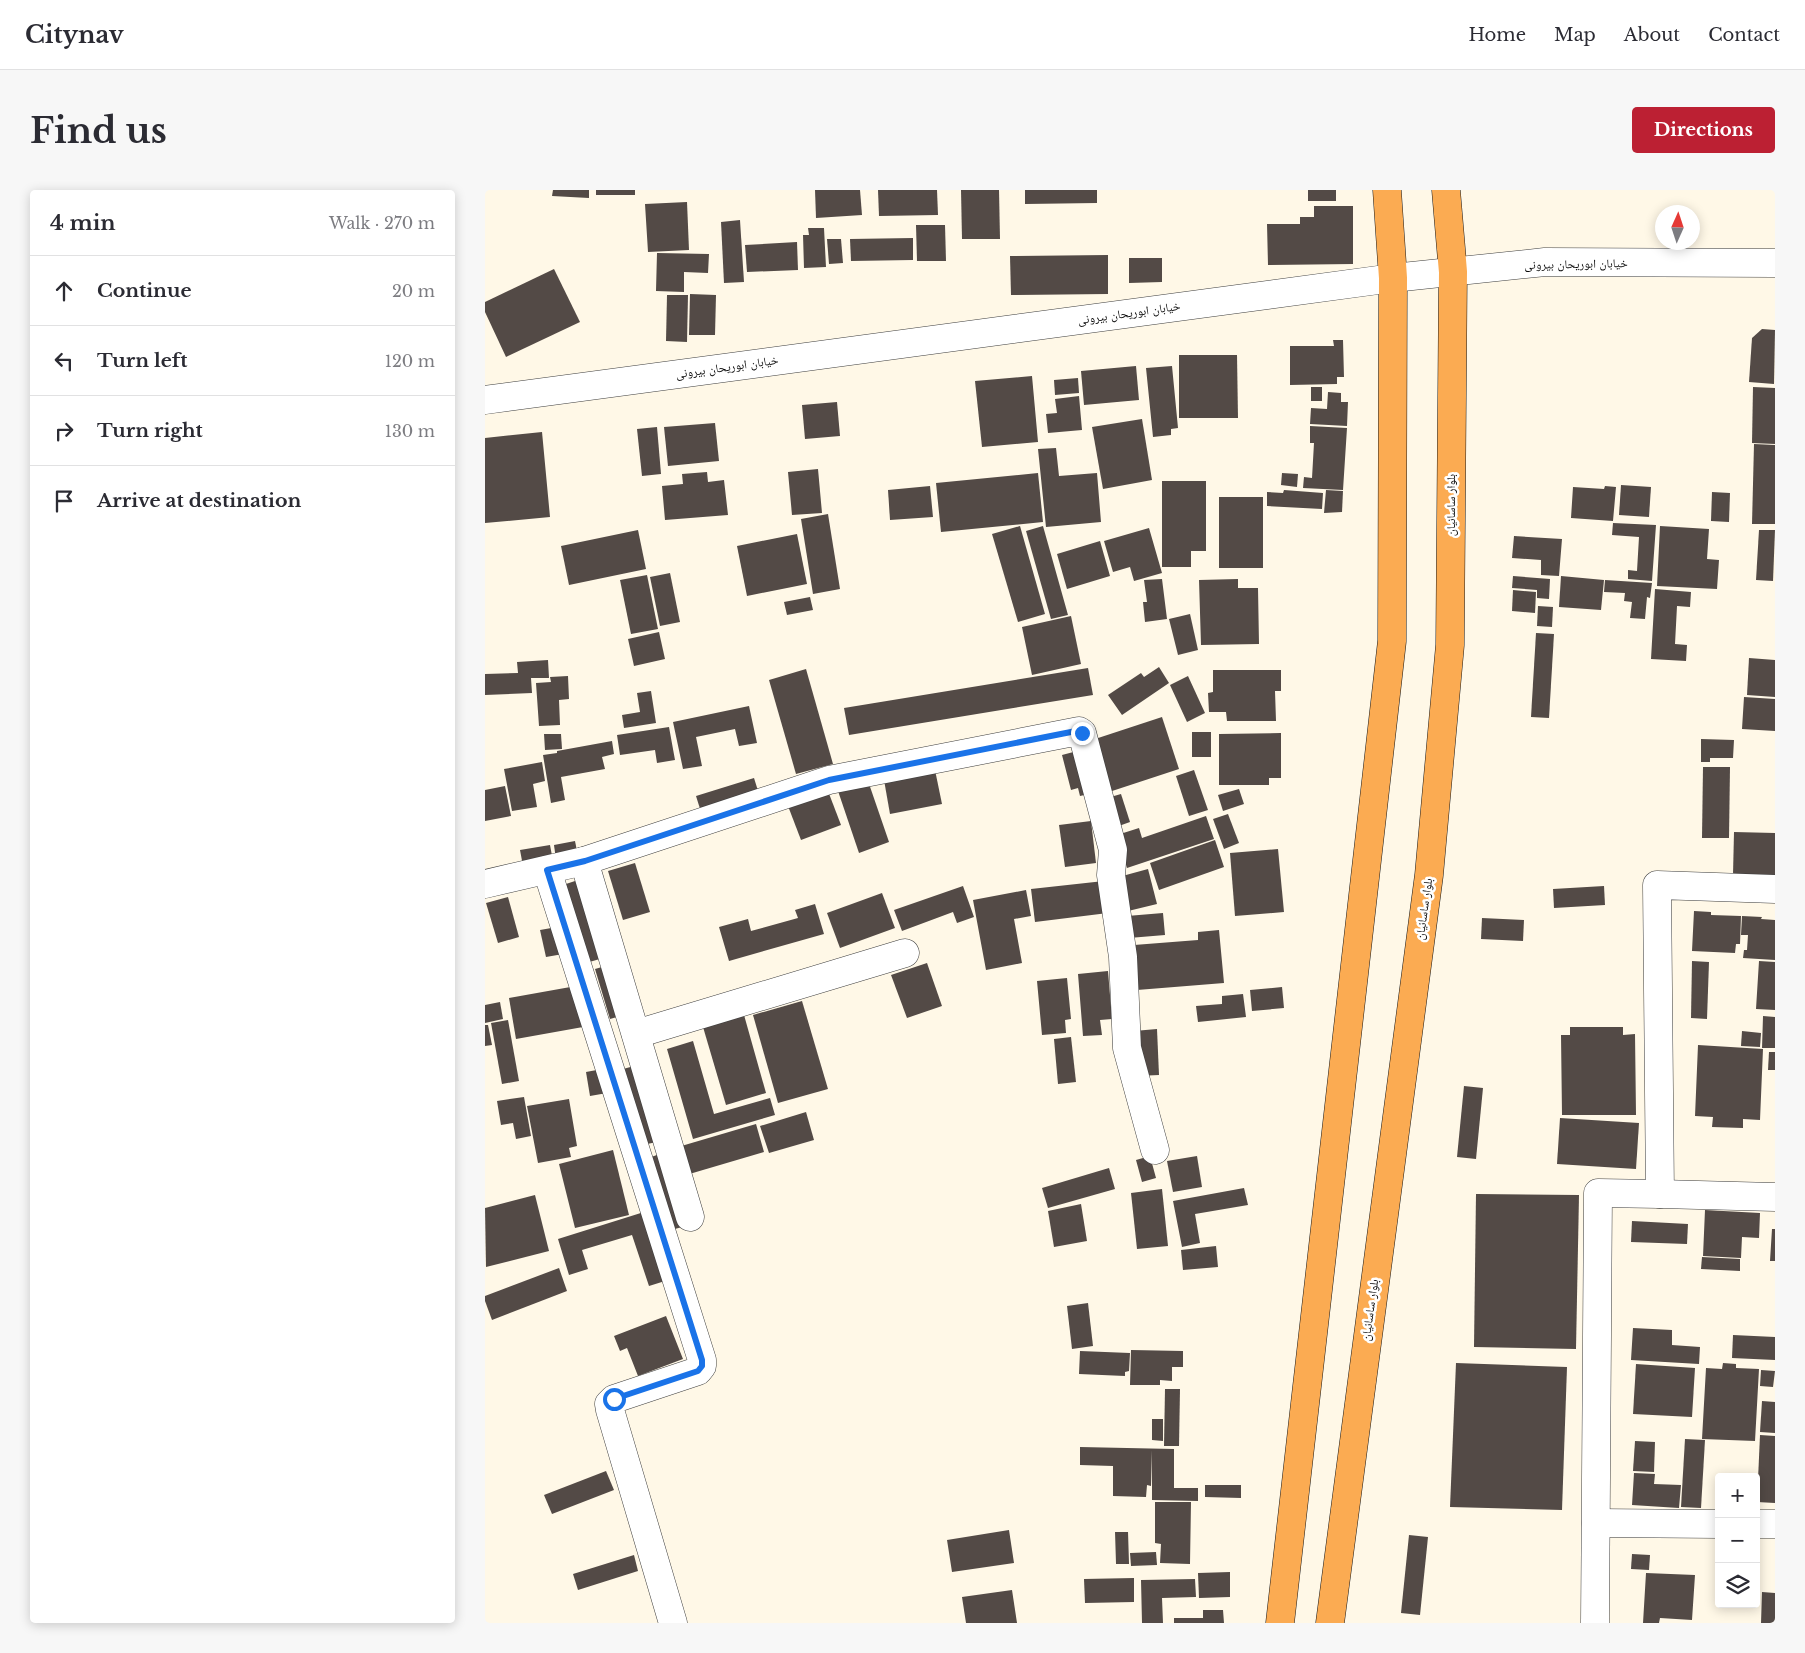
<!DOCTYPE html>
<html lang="en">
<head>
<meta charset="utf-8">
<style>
	body { margin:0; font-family:"Libre Baskerville","Noto Naskh Arabic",serif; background:#f7f7f7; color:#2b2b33 }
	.controls { position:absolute; right:15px; bottom:15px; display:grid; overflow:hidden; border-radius:5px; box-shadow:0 2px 12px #0003 }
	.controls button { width:45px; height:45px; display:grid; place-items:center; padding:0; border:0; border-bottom:1px solid #e1e1e2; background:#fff; color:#2b2b33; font:25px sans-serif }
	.compass { position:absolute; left:1170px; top:15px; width:45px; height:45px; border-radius:50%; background:#fff; box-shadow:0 2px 12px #0003; rotate:3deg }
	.stop { position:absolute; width:15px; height:15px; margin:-11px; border:4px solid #1a73e8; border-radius:50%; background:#fff }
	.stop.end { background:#1a73e8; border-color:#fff; box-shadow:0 1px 5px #0008 }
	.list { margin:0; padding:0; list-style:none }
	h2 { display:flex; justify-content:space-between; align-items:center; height:65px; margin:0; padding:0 20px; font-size:21px }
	h2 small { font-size:16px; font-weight:400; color:#7c7c81 }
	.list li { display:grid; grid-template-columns:32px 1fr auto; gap:15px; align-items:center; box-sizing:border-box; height:70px; padding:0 20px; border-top:1px solid #e1e1e2 }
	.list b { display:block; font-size:19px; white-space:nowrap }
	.list em { font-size:16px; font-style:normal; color:#7c7c81 }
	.icon { flex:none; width:28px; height:28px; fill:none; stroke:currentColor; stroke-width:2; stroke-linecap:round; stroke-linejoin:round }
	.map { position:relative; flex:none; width:1290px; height:1433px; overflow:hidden; border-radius:5px }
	header { display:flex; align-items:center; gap:30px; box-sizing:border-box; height:70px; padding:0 25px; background:#fff; border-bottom:1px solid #e1e1e2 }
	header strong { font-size:24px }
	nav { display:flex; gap:28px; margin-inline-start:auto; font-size:18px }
	.intro { display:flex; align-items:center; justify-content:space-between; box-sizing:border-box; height:120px; padding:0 30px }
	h1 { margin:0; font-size:35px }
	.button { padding:12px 22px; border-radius:5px; background:#bc2033; color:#fff; font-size:18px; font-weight:700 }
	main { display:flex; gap:30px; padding:0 30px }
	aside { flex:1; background:#fff; border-radius:5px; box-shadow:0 2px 12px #0003 }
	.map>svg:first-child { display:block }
	.building { fill:#534a46 }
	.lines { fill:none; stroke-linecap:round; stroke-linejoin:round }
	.minor-casing { stroke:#3d3d3d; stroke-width:29 }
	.tertiary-casing { stroke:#3d3d3d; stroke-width:29 }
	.trunk-casing { stroke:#1b1b1b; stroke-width:29 }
	.minor { stroke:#fff; stroke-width:28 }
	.tertiary { stroke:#fff; stroke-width:28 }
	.trunk { stroke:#fbab52; stroke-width:28 }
	.route { stroke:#1a73e8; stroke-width:6 }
	.labels { text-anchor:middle; stroke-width:5; stroke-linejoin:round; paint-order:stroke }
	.street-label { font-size:12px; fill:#0a0a0a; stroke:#fff }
</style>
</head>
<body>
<header>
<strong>Citynav</strong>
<nav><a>Home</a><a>Map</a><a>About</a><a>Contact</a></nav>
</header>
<div class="intro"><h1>Find us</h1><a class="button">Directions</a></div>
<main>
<aside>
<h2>4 min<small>Walk · 270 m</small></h2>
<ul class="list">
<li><svg class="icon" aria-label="ahead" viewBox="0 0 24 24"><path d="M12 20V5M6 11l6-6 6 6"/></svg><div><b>Continue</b></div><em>20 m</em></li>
<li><svg class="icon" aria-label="left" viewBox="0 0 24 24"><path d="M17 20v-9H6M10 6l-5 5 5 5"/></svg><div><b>Turn left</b></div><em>120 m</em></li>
<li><svg class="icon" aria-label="right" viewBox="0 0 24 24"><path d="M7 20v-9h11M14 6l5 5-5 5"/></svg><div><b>Turn right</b></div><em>130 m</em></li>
<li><svg class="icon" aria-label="arrive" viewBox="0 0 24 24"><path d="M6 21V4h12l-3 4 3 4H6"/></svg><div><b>Arrive at destination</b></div></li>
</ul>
</aside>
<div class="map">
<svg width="1290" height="1433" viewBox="0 0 1290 1433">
	<rect width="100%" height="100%" fill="#fff8e7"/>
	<g class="building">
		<polygon points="68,0 104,0 104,8 67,6"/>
		<rect x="111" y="0" width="39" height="5"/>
		<polygon points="330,0 375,0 377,25 331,28"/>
		<polygon points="393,0 452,0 453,25 394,26"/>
		<polygon points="476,0 514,0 515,49 477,49"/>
		<polygon points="540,0 612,0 612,13 540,14"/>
		<rect x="823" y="0" width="28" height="11"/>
		<polygon points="202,12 204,60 163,62 160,14"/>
		<polygon points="829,16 868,16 868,74 783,75 782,34 815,34 815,27 829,27"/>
		<polygon points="255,30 259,92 239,93 236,32"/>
		<polygon points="431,35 460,35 461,71 432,71"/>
		<polygon points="323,38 339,38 341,77 319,78 318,45 324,45"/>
		<polygon points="428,48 428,70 366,71 365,49"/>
		<polygon points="342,49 356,49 358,73 344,74"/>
		<polygon points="312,52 313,80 262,82 260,55"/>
		<polygon points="172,63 224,64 223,83 199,82 199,102 171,101"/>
		<polygon points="623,65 623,104 526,105 525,66"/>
		<polygon points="644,68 677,68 677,92 644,93"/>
		<polygon points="69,79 95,132 21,167 0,122 0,112"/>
		<polygon points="205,104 231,105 230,145 204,145"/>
		<polygon points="182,105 203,105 202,152 181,151"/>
		<polygon points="1277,139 1290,140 1289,194 1264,192 1267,148"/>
		<polygon points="848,150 858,150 859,187 852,187 852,194 805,195 805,156 849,156"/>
		<polygon points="694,165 752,165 753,228 694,228"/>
		<polygon points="651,176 654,210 599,215 596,181"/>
		<polygon points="687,176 693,238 686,239 686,245 668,247 661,178"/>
		<polygon points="547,186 553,252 497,257 490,191"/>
		<polygon points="593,188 594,203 570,205 569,190"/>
		<rect x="826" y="197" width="11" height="14"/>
		<polygon points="1268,197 1290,198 1290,254 1267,253"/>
		<polygon points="843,202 856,203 856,212 863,212 862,236 825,234 826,218 842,219"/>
		<polygon points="594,206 597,240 563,243 561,224 572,223 570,209"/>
		<polygon points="352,212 355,246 320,249 317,215"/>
		<polygon points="657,229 667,290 618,299 607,237"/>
		<polygon points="230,233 234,271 183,276 179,237"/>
		<polygon points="825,236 862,238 858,300 818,298 819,287 827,288 829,253 825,253"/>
		<polygon points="172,237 176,284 157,286 152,239"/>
		<polygon points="57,242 65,327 0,333 0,248"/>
		<polygon points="1269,254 1290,255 1290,334 1267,334"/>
		<polygon points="571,258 574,286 612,283 616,332 561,337 553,259"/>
		<polygon points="333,279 337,323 307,325 303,282"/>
		<polygon points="222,282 223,292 239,290 243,325 180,330 177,296 198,294 197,284"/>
		<polygon points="553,283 558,332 456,342 451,293"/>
		<polygon points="797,283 813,284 812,297 796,295"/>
		<polygon points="677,291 721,291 721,361 706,361 706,377 677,377"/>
		<polygon points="1136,295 1166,297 1164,327 1134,325"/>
		<polygon points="445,296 448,327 405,330 403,300"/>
		<polygon points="1120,296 1131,297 1128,331 1086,328 1088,297 1119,299"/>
		<polygon points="799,300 838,303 837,319 782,316 782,302 798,303"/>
		<polygon points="841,300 858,301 857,322 839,323"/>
		<polygon points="1227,302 1245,303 1244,332 1226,331"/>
		<rect x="734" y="307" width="44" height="71"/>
		<polygon points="343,324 355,399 328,404 316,329"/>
		<polygon points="1128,333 1171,335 1167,391 1143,389 1143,380 1152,381 1154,347 1127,345"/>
		<polygon points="535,336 560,424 533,432 507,344"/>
		<polygon points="558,336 583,425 566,429 541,341"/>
		<polygon points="1175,336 1224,339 1222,369 1234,370 1232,399 1172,396"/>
		<polygon points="664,338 677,383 649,391 645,377 628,382 619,351"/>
		<polygon points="153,340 161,379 84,395 76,356"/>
		<polygon points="1274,340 1290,340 1288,391 1271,390"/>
		<polygon points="312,344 322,394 262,406 252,356"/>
		<polygon points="1029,346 1077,349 1074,386 1056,385 1056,370 1027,368"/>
		<polygon points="615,351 625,386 582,399 572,364"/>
		<polygon points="185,383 195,432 175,436 165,387"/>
		<polygon points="162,385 173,439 146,444 135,390"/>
		<polygon points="1028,386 1065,389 1064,409 1052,408 1052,400 1027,398"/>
		<polygon points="1076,386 1119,390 1116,420 1074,417"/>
		<polygon points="677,389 682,429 660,432 658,412 662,412 659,390"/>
		<polygon points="753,389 753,398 773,398 774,454 716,455 714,390"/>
		<polygon points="1120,390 1167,393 1165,408 1162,407 1160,429 1145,428 1147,412 1139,411 1140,403 1119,402"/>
		<polygon points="1170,399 1206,402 1205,417 1192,416 1190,454 1202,455 1201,471 1166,469"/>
		<polygon points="1028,400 1051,402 1050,423 1027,421"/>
		<polygon points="325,407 328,420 302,425 299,412"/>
		<polygon points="1053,416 1068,417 1067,437 1052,436"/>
		<polygon points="705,424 713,460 693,465 684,429"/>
		<polygon points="586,426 596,474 547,485 537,437"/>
		<polygon points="174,442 180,469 149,476 143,449"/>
		<polygon points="1051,443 1069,444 1064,528 1046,527"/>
		<polygon points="1264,468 1290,470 1290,507 1262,505"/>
		<polygon points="63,470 64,488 46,488 47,503 0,505 0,484 33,483 32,472"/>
		<polygon points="674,477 684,493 637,525 623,505 656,483 659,487"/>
		<polygon points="603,478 608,505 364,545 359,518"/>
		<polygon points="321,479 348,574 311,584 284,490"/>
		<polygon points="728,480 796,480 796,501 790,501 791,531 742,531 741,522 724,522 723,503 728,502"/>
		<polygon points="83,486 84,509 74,510 75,535 54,536 51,493 66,492 65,487"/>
		<polygon points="703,486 720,523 702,532 685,495"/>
		<polygon points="166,501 171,533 139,538 137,525 155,522 152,503"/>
		<polygon points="1259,507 1290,509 1290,541 1257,539"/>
		<polygon points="264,516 272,553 254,556 250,539 211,547 217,576 198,579 188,532"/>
		<polygon points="677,527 694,579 621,603 604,551"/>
		<polygon points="184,537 190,570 172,573 170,560 135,565 132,545"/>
		<rect x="707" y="542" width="19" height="25"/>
		<polygon points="796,543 796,588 784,588 784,595 734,595 734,544"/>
		<polygon points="59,544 76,544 77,559 60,560"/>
		<polygon points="1216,549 1249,550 1248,568 1225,568 1225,572 1216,572"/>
		<polygon points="127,551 129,564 117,567 120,579 76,587 80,610 66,613 58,565 72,563 72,561"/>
		<polygon points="596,560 608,603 595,606 593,598 586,600 577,565"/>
		<polygon points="57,572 60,591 48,594 52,617 27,621 19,579"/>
		<polygon points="1218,577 1245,577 1244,648 1217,648"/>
		<polygon points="450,580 457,614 405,624 399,590"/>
		<polygon points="709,580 723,620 704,626 691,586"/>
		<polygon points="269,588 275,607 217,625 211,606"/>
		<polygon points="382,588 404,652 374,663 352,598"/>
		<polygon points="20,596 26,626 0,631 0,600"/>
		<polygon points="754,599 759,614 738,621 733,605"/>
		<polygon points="343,601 356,635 316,650 303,616"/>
		<polygon points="636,604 645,632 631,637 622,608"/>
		<polygon points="743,624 754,653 739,659 728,629"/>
		<polygon points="721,626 729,649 642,678 632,645 654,638 657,648"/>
		<polygon points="606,631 611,673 580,677 574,635"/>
		<polygon points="1249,642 1290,643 1290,686 1248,685"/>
		<polygon points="730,650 739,677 674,700 665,673"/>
		<polygon points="90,651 93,666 71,670 69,655"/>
		<polygon points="65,655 68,671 38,676 35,660"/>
		<polygon points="793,659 799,722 750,726 745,663"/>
		<polygon points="150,673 165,722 138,730 123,681"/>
		<polygon points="663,679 672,714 639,722 630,688"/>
		<polygon points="99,688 125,766 101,773 75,696"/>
		<polygon points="619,691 623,723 550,732 546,699"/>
		<polygon points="478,696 489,727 472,733 468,722 417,741 409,720"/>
		<polygon points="1119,696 1120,715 1069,718 1068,699"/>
		<polygon points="541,700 546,726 529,729 537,773 501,780 488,710"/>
		<polygon points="397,703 410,738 355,758 342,723"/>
		<polygon points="23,707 34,747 13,753 1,713"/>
		<polygon points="330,714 339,744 244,771 234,737 263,729 266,741 313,728 310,720"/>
		<polygon points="1209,721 1226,722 1226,725 1256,726 1255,754 1251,754 1250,763 1207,761"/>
		<polygon points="678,723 680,745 644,748 642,726"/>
		<polygon points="1257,726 1277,727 1276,729 1290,730 1290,770 1258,768 1259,760 1262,760 1263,745 1256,745"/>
		<polygon points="997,728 1039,730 1038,751 996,749"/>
		<polygon points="72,737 78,764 61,767 55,740"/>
		<polygon points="734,740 739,793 652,800 649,755 713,750 713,742"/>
		<polygon points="1207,771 1224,772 1222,829 1206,828"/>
		<polygon points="1274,771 1290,772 1290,820 1271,819"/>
		<polygon points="442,773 457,816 422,828 406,785"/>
		<polygon points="124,775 139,825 125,829 110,779"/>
		<polygon points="623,781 627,829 615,830 617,845 598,846 593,784"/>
		<polygon points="582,788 586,829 580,830 581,843 557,845 552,791"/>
		<polygon points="91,796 98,837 31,849 24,808"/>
		<polygon points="797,797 799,818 767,821 765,800"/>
		<polygon points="758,804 761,827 713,832 711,816 737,814 737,806"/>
		<polygon points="317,811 343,899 293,913 268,825"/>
		<polygon points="15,812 18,829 0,833 0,815"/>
		<polygon points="259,825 281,903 241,915 218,837"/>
		<polygon points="1278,826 1290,827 1290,858 1277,858"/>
		<polygon points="23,830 34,891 17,894 6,833"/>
		<polygon points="0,835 3,835 7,855 0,856"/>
		<polygon points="1085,837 1138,837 1138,845 1150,844 1151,925 1077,925 1076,845 1085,845"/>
		<polygon points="672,839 674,885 652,886 649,841"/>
		<polygon points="1257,841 1276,843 1275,857 1256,856"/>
		<polygon points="586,847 591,892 573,894 569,849"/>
		<polygon points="208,851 229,924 285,908 290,925 208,949 182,859"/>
		<polygon points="1213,855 1278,859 1275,930 1258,929 1258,938 1227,937 1228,927 1210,926"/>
		<polygon points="1284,862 1290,862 1290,880 1283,880"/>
		<polygon points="153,875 172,952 157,955 138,879"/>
		<polygon points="117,879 122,903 105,906 101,882"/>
		<polygon points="979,896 998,898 991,969 972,967"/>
		<polygon points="39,907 46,946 31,949 28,933 16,935 12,911"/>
		<polygon points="84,909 92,956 84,958 86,967 53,973 42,916"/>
		<polygon points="321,922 329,950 284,963 275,936"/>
		<polygon points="1075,928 1154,933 1151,979 1072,974"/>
		<polygon points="271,934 279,962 201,985 193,957"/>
		<polygon points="128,960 144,1025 90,1038 74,974"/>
		<polygon points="178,963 201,1036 186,1040 163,968"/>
		<polygon points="665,966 671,988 657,992 651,970"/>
		<polygon points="712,966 717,997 688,1002 682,971"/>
		<polygon points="624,978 630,999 563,1018 557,998"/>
		<polygon points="759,998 763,1015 710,1024 715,1053 697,1057 688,1011"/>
		<polygon points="677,999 683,1056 652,1059 646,1003"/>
		<polygon points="991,1004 1094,1005 1091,1159 989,1157"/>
		<polygon points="50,1005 64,1061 1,1077 0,1018"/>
		<polygon points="596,1014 602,1051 569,1057 563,1021"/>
		<polygon points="1220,1020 1275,1023 1274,1048 1257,1047 1256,1068 1218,1066"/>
		<polygon points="159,1022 180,1091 164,1096 147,1045 97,1060 103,1079 84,1085 73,1049"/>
		<polygon points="1147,1031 1203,1034 1202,1054 1146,1052"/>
		<polygon points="1287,1039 1290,1039 1290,1071 1285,1071"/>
		<polygon points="731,1056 733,1077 698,1080 696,1060"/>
		<polygon points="1217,1067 1255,1069 1255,1081 1216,1079"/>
		<polygon points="74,1078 82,1101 7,1130 0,1111 0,1106"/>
		<polygon points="603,1113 608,1156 587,1159 582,1116"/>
		<polygon points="181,1126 198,1169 153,1186 142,1158 135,1161 129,1146"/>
		<polygon points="1148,1138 1187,1140 1187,1155 1215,1157 1214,1174 1146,1170"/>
		<polygon points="1248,1145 1290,1147 1290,1170 1247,1168"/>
		<polygon points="646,1160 698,1161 698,1177 687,1177 687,1191 675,1190 675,1195 645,1195"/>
		<polygon points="595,1161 645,1163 644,1181 640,1182 640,1186 594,1184"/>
		<polygon points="971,1173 1082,1177 1077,1320 965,1317"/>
		<polygon points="1238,1173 1251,1174 1251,1178 1274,1179 1270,1251 1217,1249 1221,1178 1237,1179"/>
		<polygon points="1151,1174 1210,1178 1207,1227 1148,1224"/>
		<polygon points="1276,1180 1290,1181 1288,1197 1275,1196"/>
		<polygon points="680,1199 695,1199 694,1256 679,1256"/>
		<polygon points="1277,1211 1290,1212 1290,1243 1275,1242"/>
		<polygon points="667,1229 678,1229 678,1251 667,1250"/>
		<polygon points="1275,1245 1290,1246 1290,1313 1272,1312"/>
		<polygon points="1200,1249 1220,1250 1216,1318 1196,1317"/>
		<polygon points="1150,1251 1170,1252 1169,1282 1148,1281"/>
		<polygon points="595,1257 689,1259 689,1298 713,1298 713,1311 667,1310 667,1260 666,1296 662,1295 661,1307 628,1306 628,1276 595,1275"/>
		<polygon points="121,1281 129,1300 67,1324 59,1305"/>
		<polygon points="1149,1283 1170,1284 1169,1294 1196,1295 1194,1318 1147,1315"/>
		<polygon points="720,1295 756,1295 756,1308 720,1307"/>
		<polygon points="670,1312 706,1312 705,1374 675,1373 676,1354 670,1353"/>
		<polygon points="524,1340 529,1373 467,1382 462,1350"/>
		<polygon points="630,1342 643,1342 644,1374 631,1374"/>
		<polygon points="924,1345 943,1347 935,1425 916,1423"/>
		<polygon points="671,1362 672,1375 646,1376 645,1363"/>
		<polygon points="1147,1364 1165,1365 1164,1380 1146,1379"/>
		<polygon points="149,1365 153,1381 93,1400 88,1384"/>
		<polygon points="745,1382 745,1407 714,1408 713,1383"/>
		<polygon points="1161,1383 1210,1385 1207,1430 1175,1428 1174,1433 1158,1433"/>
		<polygon points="649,1388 649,1412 600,1413 599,1389"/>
		<polygon points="710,1389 711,1407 677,1408 678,1433 657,1433 656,1390"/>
		<polygon points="527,1400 532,1433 481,1433 477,1407"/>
		<polygon points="1277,1402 1290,1403 1290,1433 1276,1433"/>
		<polygon points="718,1420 738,1420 739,1433 689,1433 689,1428 718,1428"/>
	</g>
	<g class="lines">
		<g class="minor-casing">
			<g id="minor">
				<polyline points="99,671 205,1027"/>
				<polyline points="62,680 217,1170 217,1176 213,1181 129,1209 124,1214 125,1220 188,1433"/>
				<polyline points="0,694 99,671 344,590 594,541 597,543 628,660 626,685 638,767 642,858 670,960"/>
				<polyline points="151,844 420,763"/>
				<polyline points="1175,1004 1290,1007"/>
				<polyline points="1111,1333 1234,1334"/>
				<polyline points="1271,1334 1290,1334"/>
				<polyline points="1110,1433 1113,1003 1175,1004 1172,695 1290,699"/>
			</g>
		</g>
		<g class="tertiary-casing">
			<polyline id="tertiary" points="0,210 908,88 1060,72 1290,73"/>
		</g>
		<g class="trunk-casing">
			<g id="trunk">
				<polyline points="795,1433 907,451 908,88 902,0"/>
				<polyline points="845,1433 944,685 965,455 968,82 961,0"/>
			</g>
		</g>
		<use href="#minor" class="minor"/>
		<use href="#tertiary" class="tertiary"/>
		<use href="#trunk" class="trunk"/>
	</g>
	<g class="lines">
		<polyline class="route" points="129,1209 213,1181 217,1176 217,1170 62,680 100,671 344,590 591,541 594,541 597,543"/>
	</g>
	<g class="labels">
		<g class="street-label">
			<text transform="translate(1091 74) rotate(-1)" y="4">خیابان ابوریحان بیرونی</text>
			<text transform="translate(644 123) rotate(-8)" y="4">خیابان ابوریحان بیرونی</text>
			<text transform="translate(242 177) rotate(-8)" y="4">خیابان ابوریحان بیرونی</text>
			<text transform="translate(966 315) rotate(-90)" y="4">بلوار ساسانیان</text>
			<text transform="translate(939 719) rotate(-82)" y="4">بلوار ساسانیان</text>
			<text transform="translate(885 1120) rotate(-82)" y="4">بلوار ساسانیان</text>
		</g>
	</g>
</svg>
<div class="controls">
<button>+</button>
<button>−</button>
<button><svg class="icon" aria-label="layers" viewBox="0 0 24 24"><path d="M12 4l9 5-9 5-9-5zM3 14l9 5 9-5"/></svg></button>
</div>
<svg class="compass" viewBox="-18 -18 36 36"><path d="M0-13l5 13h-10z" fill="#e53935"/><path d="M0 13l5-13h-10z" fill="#7c7c81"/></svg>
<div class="stop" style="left:129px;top:1209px"></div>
<div class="stop end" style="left:597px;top:543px"></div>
</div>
</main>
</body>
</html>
